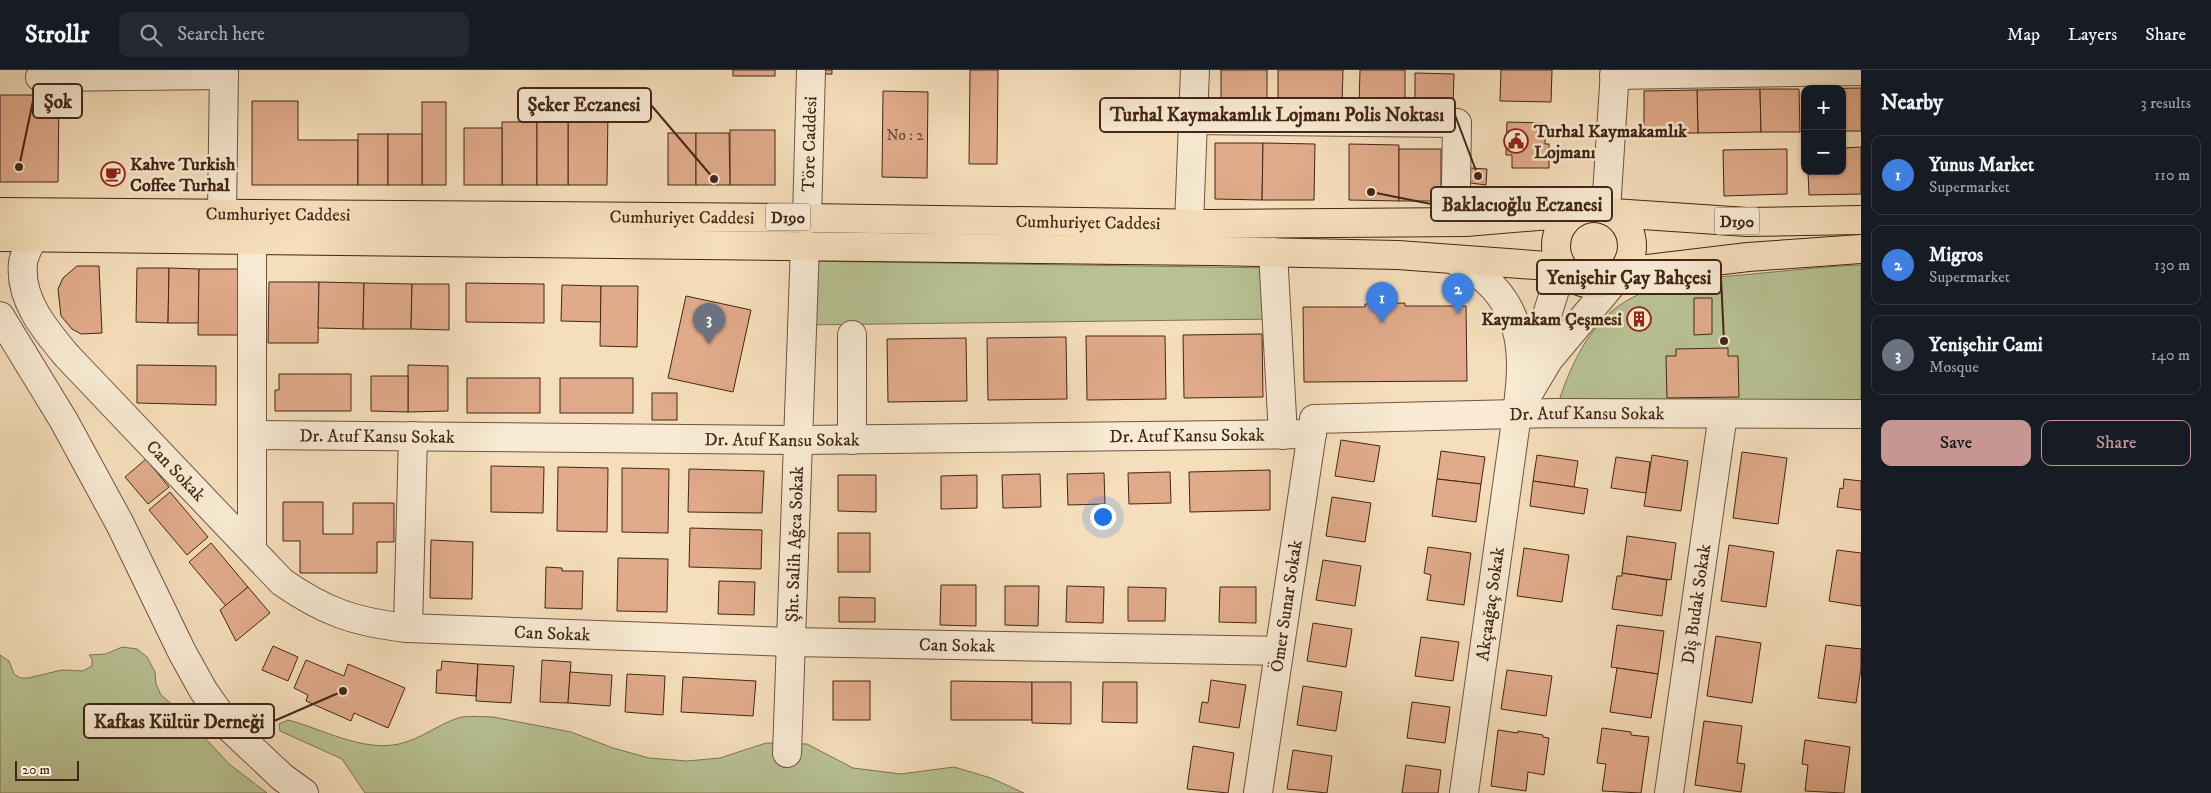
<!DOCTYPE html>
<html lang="en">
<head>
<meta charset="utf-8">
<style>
	body { margin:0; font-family:"IM FELL DW Pica",serif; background:#242831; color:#f1f3f6 }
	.controls { position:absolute; right:15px; top:15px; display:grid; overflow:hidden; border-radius:10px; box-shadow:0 1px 4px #0004 }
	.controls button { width:45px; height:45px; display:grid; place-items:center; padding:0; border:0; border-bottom:1px solid #363941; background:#171b24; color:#f1f3f6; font:25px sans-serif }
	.scale { position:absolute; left:15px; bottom:12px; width:64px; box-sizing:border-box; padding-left:5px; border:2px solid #432618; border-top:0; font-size:14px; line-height:18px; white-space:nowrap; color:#432618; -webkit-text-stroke:4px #f8ead3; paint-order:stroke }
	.you { position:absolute; left:1102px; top:446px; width:18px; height:18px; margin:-12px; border:4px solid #fff; border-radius:50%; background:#1a73e8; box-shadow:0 0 0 8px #1a73e833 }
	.badge { display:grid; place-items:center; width:32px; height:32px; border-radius:50%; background:#c59692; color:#fff; font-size:16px; font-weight:700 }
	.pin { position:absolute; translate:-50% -41px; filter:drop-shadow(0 1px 2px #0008) }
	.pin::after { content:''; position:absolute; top:26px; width:18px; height:15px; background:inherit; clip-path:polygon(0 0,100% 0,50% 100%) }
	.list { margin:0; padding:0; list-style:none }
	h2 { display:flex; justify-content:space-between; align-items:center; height:65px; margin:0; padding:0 20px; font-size:21px }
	h2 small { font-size:16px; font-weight:400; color:#9ea1a6 }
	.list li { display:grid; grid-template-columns:32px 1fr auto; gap:15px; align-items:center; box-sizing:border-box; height:80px; margin:0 10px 10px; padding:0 10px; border:1px solid #363941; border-radius:10px }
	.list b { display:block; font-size:19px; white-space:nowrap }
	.list p { margin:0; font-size:16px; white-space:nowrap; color:#9ea1a6 }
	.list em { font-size:16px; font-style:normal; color:#9ea1a6 }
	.actions { display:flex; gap:10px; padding:15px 20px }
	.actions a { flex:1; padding:11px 0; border:1px solid #c59692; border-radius:10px; text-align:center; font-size:18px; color:#c59692 }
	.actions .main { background:#c59692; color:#111 }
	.icon { flex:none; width:28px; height:28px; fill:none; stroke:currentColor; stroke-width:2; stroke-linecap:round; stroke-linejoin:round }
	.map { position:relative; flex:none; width:1861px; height:723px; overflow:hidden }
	header { display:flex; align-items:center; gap:30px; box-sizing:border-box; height:70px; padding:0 25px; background:#171b24; border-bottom:1px solid #363941 }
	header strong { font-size:24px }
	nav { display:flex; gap:28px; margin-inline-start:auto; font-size:18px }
	.search { width:350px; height:45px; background:#242831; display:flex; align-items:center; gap:12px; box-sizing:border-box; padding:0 18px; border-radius:10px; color:#9ea1a6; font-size:19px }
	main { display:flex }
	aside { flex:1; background:#171b24 }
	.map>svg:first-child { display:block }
	.green { fill:#b8c293; stroke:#7e7456 }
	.building { fill:#e1ab8b; stroke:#432618 }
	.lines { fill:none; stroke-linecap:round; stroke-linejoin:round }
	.minor-casing { stroke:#705441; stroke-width:30 }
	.highway-casing { stroke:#432618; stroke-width:30 }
	.minor { stroke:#f8ead3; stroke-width:28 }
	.highway { stroke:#f5debb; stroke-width:28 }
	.labels { text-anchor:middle; stroke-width:5; stroke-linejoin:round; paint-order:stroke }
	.number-label { font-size:15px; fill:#6a4735 }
	.shield { fill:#f8ead3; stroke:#796150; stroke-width:1 }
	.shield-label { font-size:16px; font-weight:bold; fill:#432618 }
	.poi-label { font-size:18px; font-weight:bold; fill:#432618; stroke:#f8ead3; text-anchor:start }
	.street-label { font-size:18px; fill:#432618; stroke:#f8ead3 }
	.leader { fill:none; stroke:#432618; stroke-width:2 }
	.callout-dot { fill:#432618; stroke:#f8ead3; stroke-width:2 }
	.callout { fill:#f8ead3; stroke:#432618; stroke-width:2 }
	.callout-label { font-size:19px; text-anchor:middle; font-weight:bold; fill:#432618 }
</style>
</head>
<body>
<header>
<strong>Strollr</strong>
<div class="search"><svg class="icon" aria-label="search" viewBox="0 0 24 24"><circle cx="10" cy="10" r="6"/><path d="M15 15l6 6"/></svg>Search here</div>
<nav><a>Map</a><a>Layers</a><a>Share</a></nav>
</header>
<main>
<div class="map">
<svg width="1861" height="723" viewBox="0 0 1861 723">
	<rect width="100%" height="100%" fill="#f5debb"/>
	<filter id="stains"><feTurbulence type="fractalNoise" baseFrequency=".004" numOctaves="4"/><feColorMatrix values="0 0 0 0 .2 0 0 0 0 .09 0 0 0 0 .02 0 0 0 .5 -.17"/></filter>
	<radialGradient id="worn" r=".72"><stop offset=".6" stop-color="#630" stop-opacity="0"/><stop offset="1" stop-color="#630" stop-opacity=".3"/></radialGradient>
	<g class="green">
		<polygon points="805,191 1274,198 1277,249 803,255"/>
		<path d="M1861,195V344L1555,343C1567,305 1583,263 1617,237C1656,208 1716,208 1763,203C1796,200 1828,196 1861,195Z"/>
		<polygon points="122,577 137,579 147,587 155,602 156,614 161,625 181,642 229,694 267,723 0,723 0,585 9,591 14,604 20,608 28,608 62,600 83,601 92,596 92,589 89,585 106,584"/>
		<path d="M493,647L571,662L613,678L649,688L687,691L720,688L766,673L807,674L853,698L901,704L954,697L991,708L1024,723H365L342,689L280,661L279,654L288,650C323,659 362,682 399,674C421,669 437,655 458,648C468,645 482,647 493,647Z"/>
	</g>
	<g class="building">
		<rect x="733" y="0" width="42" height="6"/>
		<polygon points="822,0 832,0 832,4 821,4"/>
		<polygon points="970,0 998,0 997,94 969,94"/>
		<polygon points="1221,0 1267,0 1267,33 1221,32"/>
		<polygon points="1278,0 1343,0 1342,34 1278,33"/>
		<polygon points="1360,0 1405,0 1405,35 1359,34"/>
		<polygon points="1501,0 1552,0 1551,32 1500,31"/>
		<polygon points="1415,3 1454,4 1453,36 1415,35"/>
		<polygon points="1861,18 1861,61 1842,61 1842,19 1808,19"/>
		<polygon points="1760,19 1761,62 1698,63 1697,20"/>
		<polygon points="1760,19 1799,19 1800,62 1761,62"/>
		<polygon points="1697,20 1698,63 1644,63 1644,21"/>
		<polygon points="883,21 928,22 927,108 882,107"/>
		<polygon points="0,25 59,25 58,112 0,112"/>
		<polygon points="252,31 298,31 298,70 358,70 358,115 252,115"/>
		<rect x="422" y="32" width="24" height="83"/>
		<polygon points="586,39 608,39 607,115 568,115 568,52 586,52"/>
		<rect x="502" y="52" width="35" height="63"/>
		<rect x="537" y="52" width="31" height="63"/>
		<polygon points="1507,52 1545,53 1545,74 1549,74 1549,98 1512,98 1512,85 1506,85"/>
		<rect x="464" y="58" width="38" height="57"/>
		<rect x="730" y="60" width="45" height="55"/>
		<rect x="668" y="63" width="28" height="52"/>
		<polygon points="696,63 729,63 730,115 696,115"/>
		<rect x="358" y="64" width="30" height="51"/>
		<rect x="388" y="64" width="34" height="51"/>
		<polygon points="1215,73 1263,73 1262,130 1215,129"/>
		<polygon points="1263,73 1315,74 1314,130 1262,130"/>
		<polygon points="1349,74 1399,75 1399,131 1349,130"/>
		<polygon points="1861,77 1861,124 1809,125 1808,101 1842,101 1842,78"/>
		<rect x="1399" y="79" width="42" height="52"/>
		<polygon points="1787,79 1787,124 1724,126 1723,80"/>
		<polygon points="1470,98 1487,99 1486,115 1470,113"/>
		<polygon points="77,196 99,196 102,263 81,264 72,259 61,246 58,219 63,208"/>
		<polygon points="137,198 169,198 168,253 136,252"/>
		<polygon points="169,198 199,199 199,253 168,253"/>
		<polygon points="199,199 239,199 238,265 198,265"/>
		<polygon points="269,212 319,212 318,273 268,273"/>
		<polygon points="319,212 364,213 363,259 318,258"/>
		<polygon points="364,213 412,214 411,259 363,259"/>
		<polygon points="466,213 544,214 544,253 466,252"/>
		<polygon points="412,214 449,214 449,260 411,259"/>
		<polygon points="562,215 601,216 601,252 561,251"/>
		<polygon points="601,216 638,216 637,277 600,276"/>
		<polygon points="686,226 751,240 733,322 668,308"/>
		<polygon points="1694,228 1712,228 1712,264 1694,265"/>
		<polygon points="1405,233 1405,236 1466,236 1467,311 1304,312 1303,237 1365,237 1365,234"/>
		<circle cx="1639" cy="249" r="8"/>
		<polygon points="1262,264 1263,327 1184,328 1183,265"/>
		<polygon points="1086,266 1165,266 1166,329 1087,330"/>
		<polygon points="1066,267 1067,329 988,330 987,268"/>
		<polygon points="966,268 967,331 888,332 887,269"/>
		<polygon points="1728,278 1728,286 1738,286 1739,327 1667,328 1666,286 1676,286 1676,279"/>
		<polygon points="137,295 216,296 216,335 137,333"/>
		<polygon points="408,295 448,296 448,341 408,342"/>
		<polygon points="279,304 351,304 351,341 275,341 275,320 279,320"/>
		<polygon points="371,306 408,306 408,342 371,341"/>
		<rect x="467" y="308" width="73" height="35"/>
		<rect x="560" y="308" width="73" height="35"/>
		<rect x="652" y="323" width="25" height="27"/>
		<polygon points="1341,370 1380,376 1374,412 1335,406"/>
		<polygon points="1441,381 1485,387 1481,414 1437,409"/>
		<polygon points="1742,382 1787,388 1778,454 1733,448"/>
		<polygon points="1537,385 1578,391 1574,417 1533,411"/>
		<polygon points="1652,385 1688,391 1681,441 1644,436"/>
		<polygon points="1616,387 1650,392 1646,423 1611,418"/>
		<polygon points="146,389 169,417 148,434 125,407"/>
		<polygon points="491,396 544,397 543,443 491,442"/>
		<polygon points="558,397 608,398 607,462 557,461"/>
		<polygon points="622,398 669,399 668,463 622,462"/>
		<polygon points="689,399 764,401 762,443 688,442"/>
		<polygon points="1270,400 1270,440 1190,442 1189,402"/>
		<polygon points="1170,402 1171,433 1129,434 1128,403"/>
		<polygon points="1104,403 1105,434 1068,435 1067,404"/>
		<polygon points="1040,404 1041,437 1003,438 1002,405"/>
		<polygon points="838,405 876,405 876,442 838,441"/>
		<polygon points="977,405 977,438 941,439 941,406"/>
		<polygon points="1437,409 1481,414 1476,452 1432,446"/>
		<polygon points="1844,409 1861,411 1861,440 1837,437 1840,418 1843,419"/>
		<polygon points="1533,411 1588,419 1584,444 1530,436"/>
		<polygon points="170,422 208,467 187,485 149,440"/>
		<polygon points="1332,427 1371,433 1365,472 1326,466"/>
		<polygon points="283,432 323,432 323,464 353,464 353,433 394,433 394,472 377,472 377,503 300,503 300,471 283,471"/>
		<polygon points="690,458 762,460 761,499 689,497"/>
		<rect x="838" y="463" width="32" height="39"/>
		<polygon points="1627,466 1676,473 1671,510 1622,503"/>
		<polygon points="431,470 473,472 472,529 430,528"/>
		<polygon points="211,473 248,517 226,536 189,492"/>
		<polygon points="1729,475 1774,482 1766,537 1721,531"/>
		<polygon points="1428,477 1471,483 1464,535 1427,530 1431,505 1424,503"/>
		<polygon points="1524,478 1569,485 1562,532 1517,526"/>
		<polygon points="1837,480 1861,483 1861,536 1829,531"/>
		<polygon points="618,488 668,489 667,542 617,541"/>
		<polygon points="1323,490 1361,496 1355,536 1316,530"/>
		<polygon points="546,497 562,498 562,501 583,501 582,539 545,538"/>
		<polygon points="1622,503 1667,510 1662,546 1612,539 1617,506 1622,506"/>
		<polygon points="719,511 755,512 754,545 718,544"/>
		<polygon points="941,515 976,515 976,556 940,555"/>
		<polygon points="1005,516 1039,516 1038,556 1005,555"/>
		<polygon points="1067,516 1104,517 1103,553 1066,552"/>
		<polygon points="248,517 270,543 236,571 220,540"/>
		<polygon points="1128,517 1166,518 1165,551 1128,551"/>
		<polygon points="1220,517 1256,517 1256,553 1219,552"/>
		<polygon points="839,527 875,528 875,552 839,552"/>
		<polygon points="1313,553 1352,559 1346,597 1307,591"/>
		<polygon points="1617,555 1664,561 1658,604 1611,597"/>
		<polygon points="1716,566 1761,573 1752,633 1707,626"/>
		<polygon points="1421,567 1459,572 1453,611 1415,606"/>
		<polygon points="1826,575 1861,579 1861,598 1856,633 1818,628"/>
		<polygon points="273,576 298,587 288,611 262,600"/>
		<polygon points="306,590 344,606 348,594 405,618 388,658 354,643 351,651 306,631 308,625 294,618"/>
		<polygon points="542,590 571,592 568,633 540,632"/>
		<polygon points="442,591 478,594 476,626 436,623 437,600 441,600"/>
		<polygon points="478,594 514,596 511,633 476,631"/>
		<polygon points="1617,598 1658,604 1651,648 1610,642"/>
		<polygon points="1507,600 1552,606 1546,646 1501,639"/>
		<polygon points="570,602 612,605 610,636 568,633"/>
		<polygon points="627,604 665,606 663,645 625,642"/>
		<polygon points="683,607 756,611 753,646 681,642"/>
		<polygon points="1211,610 1246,615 1239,658 1199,652 1202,632 1208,633"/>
		<rect x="833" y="611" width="37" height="39"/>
		<polygon points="951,611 1032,612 1032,650 951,650"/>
		<polygon points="1032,612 1071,612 1071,654 1032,653"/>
		<polygon points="1103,612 1137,612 1137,653 1102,652"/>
		<polygon points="1303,616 1342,622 1336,661 1297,655"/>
		<polygon points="1412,632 1450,637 1445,673 1407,668"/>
		<polygon points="1704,651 1742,656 1737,693 1745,694 1741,722 1695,715"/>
		<polygon points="1602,658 1631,662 1631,665 1649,667 1641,723 1602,721 1606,694 1597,693"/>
		<polygon points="1498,660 1518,663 1518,661 1543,665 1543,667 1549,668 1544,705 1528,702 1526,721 1491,716"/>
		<polygon points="1805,670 1850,677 1844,723 1805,721 1808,695 1802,694"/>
		<polygon points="1193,676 1234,683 1228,723 1187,719"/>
		<polygon points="1293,680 1332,686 1327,723 1287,719"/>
		<polygon points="1406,695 1441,700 1438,723 1402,723"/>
	</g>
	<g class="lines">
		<g class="minor-casing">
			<g id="minor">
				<polyline points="1614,5 1861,1"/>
				<polyline points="40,7 224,5"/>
				<polyline points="1193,50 1457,53 1456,117"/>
				<polyline points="1606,140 1615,0"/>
				<polyline points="222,143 224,0"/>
				<path id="s1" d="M807,148L811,0"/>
				<polyline points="1189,154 1195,0"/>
				<path id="s2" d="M33,167C30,175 24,184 23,193C19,229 45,260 67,286L282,512C325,542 355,552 407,558L792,572L1279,581"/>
				<polyline points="1273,182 1283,365"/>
				<path d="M1452,189C1461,194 1472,198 1479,204C1527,242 1524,290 1517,344L1464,723"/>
				<polyline points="0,246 64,351 120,454 182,582 203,620 229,657 282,707 304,723"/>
				<polyline points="1529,303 1562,197"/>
				<polyline points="1522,334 1549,289 1622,202"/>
				<path id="s3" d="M252,365L799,370L1312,364"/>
				<polyline points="852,370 852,265"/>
				<polyline points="252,479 252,169"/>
				<polyline points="408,558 413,366"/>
				<path id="s4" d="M787,683L805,175"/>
				<path id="s5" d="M1258,723L1314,349L1555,343L1861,344"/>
				<path id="s6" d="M1669,723L1723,344"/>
			</g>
		</g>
		<g class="highway-casing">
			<g id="highway">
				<circle cx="1594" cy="176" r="38"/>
				<path id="s7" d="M0,142L807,148L1211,154L1466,152L1575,143"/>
				<polyline points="1613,143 1747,152 1861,150"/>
				<polyline points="0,167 1211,181 1398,185 1562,197"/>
				<polyline points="1622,202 1748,187 1861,179"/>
			</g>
		</g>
		<use href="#minor" class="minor"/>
		<use href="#highway" class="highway"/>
	</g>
	<defs>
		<g id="civic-ring" transform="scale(1.25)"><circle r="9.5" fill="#f8ead3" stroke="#8f2418" stroke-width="1.5"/><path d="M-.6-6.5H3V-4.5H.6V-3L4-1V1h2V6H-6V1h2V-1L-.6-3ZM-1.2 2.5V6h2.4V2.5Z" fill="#8f2418"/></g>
		<g id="cafe-ring" transform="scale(1.25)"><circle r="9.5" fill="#f8ead3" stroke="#8f2418" stroke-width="1.5"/><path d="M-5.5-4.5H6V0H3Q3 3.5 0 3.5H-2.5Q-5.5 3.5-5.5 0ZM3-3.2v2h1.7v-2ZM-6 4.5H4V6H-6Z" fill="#8f2418"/></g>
		<g id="building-ring" transform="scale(1.25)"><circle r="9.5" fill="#f8ead3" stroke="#8f2418" stroke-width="1.5"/><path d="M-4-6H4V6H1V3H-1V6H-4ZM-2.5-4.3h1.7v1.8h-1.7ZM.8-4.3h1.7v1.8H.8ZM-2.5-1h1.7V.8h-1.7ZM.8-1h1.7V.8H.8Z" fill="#8f2418"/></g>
	</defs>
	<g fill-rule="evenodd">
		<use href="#civic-ring" x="1516" y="71"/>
		<use href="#cafe-ring" x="113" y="104"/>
		<use href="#building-ring" x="1639" y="249"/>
	</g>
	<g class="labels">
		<g class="number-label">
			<text x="905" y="70">No : 2</text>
		</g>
		<g class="shield">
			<rect x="765.5" y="133.5" width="45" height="27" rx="4"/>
			<rect x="1714.5" y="137.5" width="45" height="27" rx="4"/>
		</g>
		<g class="shield-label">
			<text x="788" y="153">D190</text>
			<text x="1737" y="157">D190</text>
		</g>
		<g class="poi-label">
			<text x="1534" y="67">Turhal Kaymakamlık<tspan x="1534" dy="21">Lojmanı</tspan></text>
			<text x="130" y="100">Kahve Turkish<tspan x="130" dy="21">Coffee Turhal</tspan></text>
			<text x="1622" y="255" text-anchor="end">Kaymakam Çeşmesi</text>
		</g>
		<g class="street-label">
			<text dy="6" stroke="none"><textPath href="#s1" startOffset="74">Töre Caddesi</textPath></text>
			<text dy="6" stroke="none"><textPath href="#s7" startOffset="278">Cumhuriyet Caddesi</textPath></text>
			<text dy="6" stroke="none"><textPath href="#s7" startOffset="682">Cumhuriyet Caddesi</textPath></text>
			<text dy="6" stroke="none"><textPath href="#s7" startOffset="1088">Cumhuriyet Caddesi</textPath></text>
			<text dy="6" stroke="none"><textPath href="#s5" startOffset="651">Dr. Atuf Kansu Sokak</textPath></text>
			<text dy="6" stroke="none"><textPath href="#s3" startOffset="125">Dr. Atuf Kansu Sokak</textPath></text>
			<text dy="6" stroke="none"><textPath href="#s3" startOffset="935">Dr. Atuf Kansu Sokak</textPath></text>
			<text dy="6" stroke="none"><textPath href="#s3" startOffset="530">Dr. Atuf Kansu Sokak</textPath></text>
			<text dy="6" stroke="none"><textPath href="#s2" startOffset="292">Can Sokak</textPath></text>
			<text dy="6" stroke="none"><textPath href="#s4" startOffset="209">Şht. Salih Ağca Sokak</textPath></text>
			<text transform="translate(1490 534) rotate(-82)" y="6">Akçaağaç Sokak</text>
			<text dy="6" stroke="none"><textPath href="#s6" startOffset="191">Diş Budak Sokak</textPath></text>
			<text dy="6" stroke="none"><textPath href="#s5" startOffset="189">Ömer Sunar Sokak</textPath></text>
			<text dy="6" stroke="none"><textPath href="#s2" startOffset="726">Can Sokak</textPath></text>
			<text dy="6" stroke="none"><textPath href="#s2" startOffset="1131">Can Sokak</textPath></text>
		</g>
	</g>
	<path class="leader" d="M19 97L33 31M714 109L651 35M1478 106L1455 45M1371 122L1431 134M1724 271L1721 207M343 621L274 651"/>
	<g class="callout-dot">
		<circle cx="19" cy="97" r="5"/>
		<circle cx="714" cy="109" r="5"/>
		<circle cx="1478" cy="106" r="5"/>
		<circle cx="1371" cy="122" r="5"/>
		<circle cx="1724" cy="271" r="5"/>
		<circle cx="343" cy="621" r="5"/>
	</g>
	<g class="callout">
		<rect x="33" y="14" width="49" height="34" rx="5"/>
		<rect x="518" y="18" width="133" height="34" rx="5"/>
		<rect x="1100" y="28" width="355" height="34" rx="5"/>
		<rect x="1431" y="117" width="181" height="34" rx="5"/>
		<rect x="1537" y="190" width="184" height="34" rx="5"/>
		<rect x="84" y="634" width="190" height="34" rx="5"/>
	</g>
	<g class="callout-label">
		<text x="58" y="38">Şok</text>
		<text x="584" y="41">Şeker Eczanesi</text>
		<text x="1277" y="51">Turhal Kaymakamlık Lojmanı Polis Noktası</text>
		<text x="1522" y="141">Baklacıoğlu Eczanesi</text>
		<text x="1629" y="214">Yenişehir Çay Bahçesi</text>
		<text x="179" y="658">Kafkas Kültür Derneği</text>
	</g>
	<rect width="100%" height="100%" filter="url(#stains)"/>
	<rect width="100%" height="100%" fill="url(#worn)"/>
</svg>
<div class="controls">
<button>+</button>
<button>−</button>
</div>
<div class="scale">20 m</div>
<div class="you"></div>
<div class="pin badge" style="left:1382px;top:253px;background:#3f7fe0">1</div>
<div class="pin badge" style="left:1458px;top:244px;background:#3f7fe0">2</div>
<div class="pin badge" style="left:709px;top:274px;background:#6b7280">3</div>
</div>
<aside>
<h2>Nearby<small>3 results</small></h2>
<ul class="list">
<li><span class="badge" style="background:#3f7fe0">1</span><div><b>Yunus Market</b><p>Supermarket</p></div><em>110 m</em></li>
<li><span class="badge" style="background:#3f7fe0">2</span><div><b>Migros</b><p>Supermarket</p></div><em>130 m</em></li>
<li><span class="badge" style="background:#6b7280">3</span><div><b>Yenişehir Cami</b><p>Mosque</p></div><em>140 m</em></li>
</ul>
<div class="actions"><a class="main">Save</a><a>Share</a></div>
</aside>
</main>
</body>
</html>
